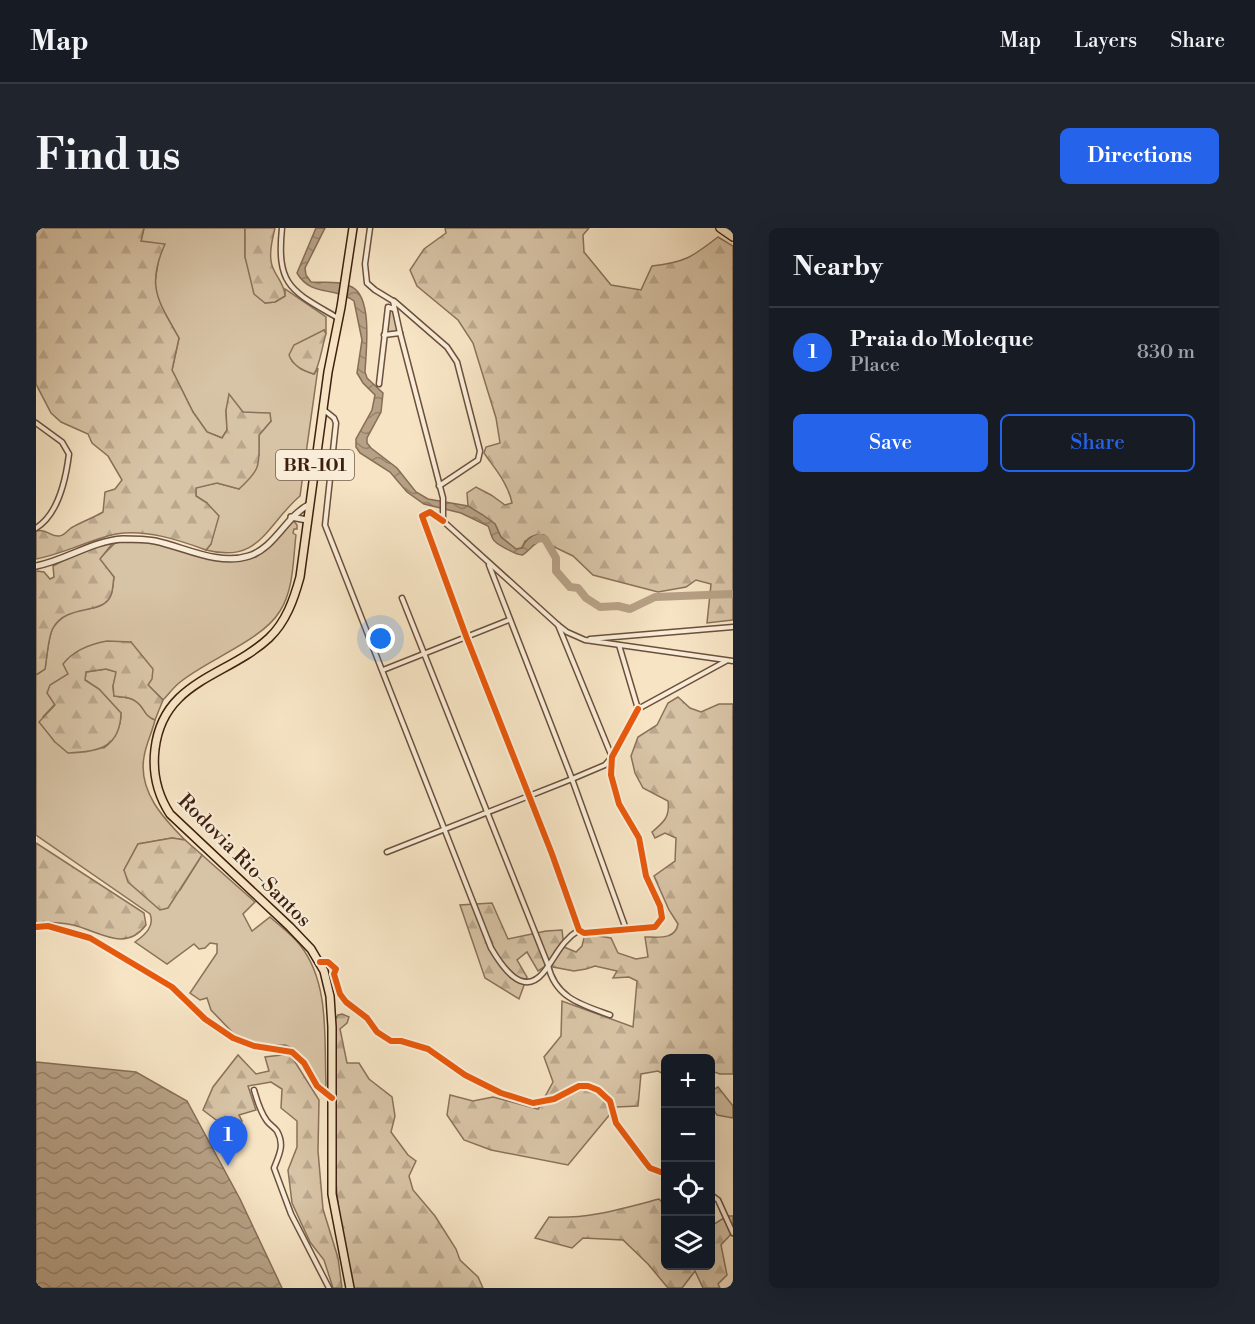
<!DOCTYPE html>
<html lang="en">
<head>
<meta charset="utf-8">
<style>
	body { margin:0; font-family:"Libre Bodoni",serif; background:#20242c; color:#f1f3f6 }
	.controls { position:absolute; right:18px; bottom:18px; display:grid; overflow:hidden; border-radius:9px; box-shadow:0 6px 24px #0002 }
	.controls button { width:54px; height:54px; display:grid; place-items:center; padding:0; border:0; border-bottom:2px solid #363941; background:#171b24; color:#f1f3f6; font:30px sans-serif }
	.you { position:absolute; left:345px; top:411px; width:21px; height:21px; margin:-15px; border:4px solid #fff; border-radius:50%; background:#1a73e8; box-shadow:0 0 0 9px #1a73e833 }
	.badge { display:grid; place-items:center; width:39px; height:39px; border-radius:50%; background:#2563eb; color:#fff; font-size:20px; font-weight:700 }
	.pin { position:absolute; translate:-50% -50px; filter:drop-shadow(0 2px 3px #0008) }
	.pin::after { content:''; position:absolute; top:32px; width:21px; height:18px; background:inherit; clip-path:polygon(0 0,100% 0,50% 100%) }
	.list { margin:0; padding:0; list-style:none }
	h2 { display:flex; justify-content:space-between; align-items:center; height:78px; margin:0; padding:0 24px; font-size:26px }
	h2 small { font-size:20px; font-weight:400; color:#9ea1a6 }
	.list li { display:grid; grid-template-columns:39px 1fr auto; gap:18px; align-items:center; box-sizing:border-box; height:90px; padding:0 24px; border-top:2px solid #363941 }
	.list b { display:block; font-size:22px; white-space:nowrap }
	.list p { margin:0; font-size:20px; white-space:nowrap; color:#9ea1a6 }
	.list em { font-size:20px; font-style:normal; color:#9ea1a6 }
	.actions { display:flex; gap:12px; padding:18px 24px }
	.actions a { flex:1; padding:14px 0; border:2px solid #2563eb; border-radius:9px; text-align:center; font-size:21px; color:#2563eb }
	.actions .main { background:#2563eb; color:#fff }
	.icon { flex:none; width:33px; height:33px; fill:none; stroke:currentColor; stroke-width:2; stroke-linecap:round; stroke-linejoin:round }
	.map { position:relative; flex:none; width:697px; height:1060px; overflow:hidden; border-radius:9px }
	header { display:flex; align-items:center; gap:36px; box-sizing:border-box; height:84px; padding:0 30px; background:#171b24; border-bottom:2px solid #363941 }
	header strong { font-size:28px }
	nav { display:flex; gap:33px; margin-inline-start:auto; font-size:21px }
	.intro { display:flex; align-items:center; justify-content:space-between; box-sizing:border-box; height:144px; padding:0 36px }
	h1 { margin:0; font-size:42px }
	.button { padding:15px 27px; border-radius:9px; background:#2563eb; color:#fff; font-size:21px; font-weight:700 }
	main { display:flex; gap:36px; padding:0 36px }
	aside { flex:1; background:#171b24; border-radius:9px; box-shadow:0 6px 24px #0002 }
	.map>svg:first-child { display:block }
	.green { fill:#d7c3a5; stroke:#8a715a; stroke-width:1.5 }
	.forest { fill:url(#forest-firs); stroke:#8a715a; stroke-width:1.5 }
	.park { fill:url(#park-tufts); stroke:#8a715a; stroke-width:1.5 }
	.water { fill:url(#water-waves); stroke:#876d56; stroke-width:1.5 }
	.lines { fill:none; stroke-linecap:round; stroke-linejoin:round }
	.river { stroke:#b7a186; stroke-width:8 }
	.minor-casing { stroke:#6c503c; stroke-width:7 }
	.tertiary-casing { stroke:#6c503c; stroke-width:8 }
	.trunk-casing { stroke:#3e1f0f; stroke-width:10 }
	.minor { stroke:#f9edd9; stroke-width:4 }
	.tertiary { stroke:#f9edd9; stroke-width:5 }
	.trunk { stroke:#f6e4c4; stroke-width:7 }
	.cycleway-casing { stroke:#f9edd9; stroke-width:10 }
	.cycleway { stroke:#e8590c; stroke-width:6 }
	.labels { text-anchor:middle; stroke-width:4.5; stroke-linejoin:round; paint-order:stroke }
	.shield { fill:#f9edd9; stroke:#765d4c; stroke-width:1.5 }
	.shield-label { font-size:18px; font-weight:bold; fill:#3e1f0f }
	.street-label { font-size:20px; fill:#3e1f0f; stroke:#f9edd9 }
</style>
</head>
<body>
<header>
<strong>Map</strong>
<nav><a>Map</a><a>Layers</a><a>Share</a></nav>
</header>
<div class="intro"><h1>Find us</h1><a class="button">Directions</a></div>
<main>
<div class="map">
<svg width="697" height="1060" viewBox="0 0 697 1060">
	<defs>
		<pattern id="forest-firs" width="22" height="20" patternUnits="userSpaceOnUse" patternTransform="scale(1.5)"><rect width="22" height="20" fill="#d7c3a5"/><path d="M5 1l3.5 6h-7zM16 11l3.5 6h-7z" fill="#baa78d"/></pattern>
		<pattern id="park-tufts" width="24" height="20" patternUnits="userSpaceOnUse" patternTransform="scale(1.5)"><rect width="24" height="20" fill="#d7c3a5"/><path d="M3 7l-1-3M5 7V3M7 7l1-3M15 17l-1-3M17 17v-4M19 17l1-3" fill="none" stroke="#baa78d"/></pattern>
		<pattern id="water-waves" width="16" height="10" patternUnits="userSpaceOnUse" patternTransform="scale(1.5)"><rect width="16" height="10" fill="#b7a186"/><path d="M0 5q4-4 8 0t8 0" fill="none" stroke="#96836c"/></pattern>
	</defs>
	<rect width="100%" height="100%" fill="#f6e4c4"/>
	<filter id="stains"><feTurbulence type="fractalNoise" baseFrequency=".00333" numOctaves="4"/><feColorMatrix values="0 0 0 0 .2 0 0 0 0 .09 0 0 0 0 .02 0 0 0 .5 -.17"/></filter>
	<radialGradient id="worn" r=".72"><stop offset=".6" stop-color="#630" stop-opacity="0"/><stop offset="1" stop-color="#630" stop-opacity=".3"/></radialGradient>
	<g class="green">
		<path d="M108,0H209V29L229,75L239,74L249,68V61L290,89V106L288,102L256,133L265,141L278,146L282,140L264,268C230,297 224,336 170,322L175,316L171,275L160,268V259L181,255L203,261L223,227V207L235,193L207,184L190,182L191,202L186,210L171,204L157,184L136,142L143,110L126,80L118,60L123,29L105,13Z"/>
		<path d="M256,291L261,297V301H258L257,305L260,307C257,331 258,361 244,383C226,413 170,432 143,455C137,460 132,467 127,472L112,457L95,414L32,446L19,476L7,489L14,507L19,514L68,520C79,512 85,499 85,485L63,461L49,452L50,444L70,441L81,444L77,458L78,468C86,469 96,469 102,475C109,481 109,488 119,492C116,505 110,516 108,529C102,563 127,590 149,612L136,610L102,616L88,642L144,662L166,627L219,674L207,686L216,703L234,689C244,698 256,707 264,717C294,755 288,810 290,856L289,861H285L259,821L249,817L229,818L198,806L175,782L171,770L164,772L154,765L181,725V716L174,715L169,720L163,721L158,716L131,736L99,714C109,707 119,698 114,686L0,607V447L9,441C11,430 12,409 17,400C21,393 30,385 38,383C50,380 69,382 75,367C77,362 77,354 78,349L63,331L81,313H110L195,333L220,329Z"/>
	</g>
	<g class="forest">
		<path d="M0,0H108L105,13L129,16C110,58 122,73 143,110L136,142L157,184L171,204L186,210L191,202L190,182L193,166L207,184L234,185L235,193L223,207C223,237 226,240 203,261L181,255L160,260V268L171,275L183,288L175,316L170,322C143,312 110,301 80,306C52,312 28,326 0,331V303C11,300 14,309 23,308C28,308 31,303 35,300C45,294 57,290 67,284L69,264L79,261L86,252L72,228L56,215L52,206L25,194L15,185L0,156Z"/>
		<path d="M209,0H239C236,12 232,29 237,40C241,50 249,57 249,68L239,74L229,75L218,66L209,29Z"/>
		<path d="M409,0H553L547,7L548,24L575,57L605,62L616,38C650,34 656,29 682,9L697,18V392L671,395L675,356L660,352L650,359L622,364L557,347L537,328L516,318L508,307L489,313L486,320L480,321L465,309L459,296L432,278L431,265L440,259L455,267L469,277L476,275C472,255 459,241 448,225L450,219L464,215L460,190L437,115L422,92L381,58L374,42L388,21L410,5Z"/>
		<path d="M288,102L290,106C286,118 284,137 278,146C267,143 257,138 253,127L258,117Z"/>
		<path d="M81,313V315L76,316L64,331L78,349C77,354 77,362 75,367C67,388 31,375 17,400C12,409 11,430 9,441L0,447V343L8,344L14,351L18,349L17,338L51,320Z"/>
		<path d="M71,413L95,414L117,441L116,451L112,457L127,472L119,492C108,488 109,481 102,475C96,469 86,469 78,468L77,458L80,444L70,441L50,444L49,452L63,461L85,485C84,520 62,524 32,525L19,514L3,494L19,477L11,465L14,457L32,446L27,436C38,422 54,416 71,413Z"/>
		<path d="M642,469L654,480L665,484L683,476H697V846H684L675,843L674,830H630L629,847L622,843L605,846L602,878L580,879L532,937L455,922L428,912L411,887L414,867L437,873L457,869L502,881L517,854L508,829L525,808L526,773L597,799L601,753L593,749L577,750L581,743L559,738L550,741L538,743L517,739L516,734L502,743L491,724L481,732L491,749L483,771L449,750L424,677L456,675L472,711L510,703L526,702L528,719L540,724L546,718L549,706L575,710L582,725L600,731L612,729L609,709C623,709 639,712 642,696L633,682L618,648L639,633L640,610L629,605L619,610L616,604C628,594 634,589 632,573L607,560L599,545L595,528L602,509L621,497L632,475Z"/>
		<polygon points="136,610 149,612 166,627 132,680 124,682 92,654 88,642 102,616"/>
		<path d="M0,615L108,685L110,697C89,725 63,703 37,697C25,694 13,694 0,695Z"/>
		<path d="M306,786L313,789L311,795L304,801L311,835H323L333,851L356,869L359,888L355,904L372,927L380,933L373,948L377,962L399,988L420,1021L424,1032L442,1049L447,1060H318C293,972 297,884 298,793L302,787Z"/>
		<polygon points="254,826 283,872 282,923 287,981 302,1030 306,1060 297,1060 288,1032 274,1014 256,975 252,942 261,919 261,893 245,880 246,861 235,854 212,858 220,882 203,887 206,893 188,898 167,882 177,859 202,827 220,846 233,843 229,829"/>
		<polygon points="682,859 697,878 697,890 681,887 675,878 675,863"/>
		<path d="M623,971L629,977L630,1038H674L675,998L691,988H697V1004L685,1017L691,1047L682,1056L684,1060H667L659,1043L646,1060H632L612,1036L587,1012L547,1010L536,1020L499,1010L513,989C552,991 585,981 623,971Z"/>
	</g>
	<polygon class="park" points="352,80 357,81 362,105 350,106"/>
	<g class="water">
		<path d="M280,0H289L269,40L270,47L275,54C289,55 302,52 316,59C337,70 330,123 329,144L331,150L347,165L345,184L331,210V215L335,220L361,240L380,264L392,271L432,278L447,287L459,296L465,309L480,321L486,320C491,309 497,306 508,307L509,311C498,313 491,326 486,327C481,327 459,316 457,311C455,308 454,302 452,298L425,285L388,276L371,264L354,244L324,225L320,219V211L336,182L339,167L327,155L321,145L326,112L318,73C297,58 275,69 261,45Z"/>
		<polygon points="0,834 100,844 151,873 204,971 246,1060 0,1060"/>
	</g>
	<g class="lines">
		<polyline class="river" points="499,312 504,310 509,311 520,330 520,343 534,359 542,360 550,370 564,379 582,378 594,381 619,369 697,366"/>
		<g class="minor-casing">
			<g id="minor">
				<path d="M246,0C240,59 256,63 302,90"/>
				<polyline points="334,0 329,36 331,55 339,62 357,73 364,105 407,270 407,293 522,397 531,404 549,412 697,433"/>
				<polyline points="358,73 411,119 421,134 444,223 442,232 403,258"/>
				<polyline points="348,107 364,105"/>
				<polyline points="343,156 352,79 358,81"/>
				<path d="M288,182L298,190L300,195L289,297L455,720C465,737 486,770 507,745C520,729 525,713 543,702"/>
				<path d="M0,195L26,214L33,226C30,250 23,286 0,300"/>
				<polyline points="407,293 394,284 386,288 430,408 516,626 543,702 548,705 619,699 626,690 624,678 610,648 603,610 583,576 575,547 576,529 602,481"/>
				<polyline points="453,337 536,551 569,537 576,529 522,397"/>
				<path d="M366,370L512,737C519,770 546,777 574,787"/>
				<polyline points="554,411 697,399"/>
				<polyline points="583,417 602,481 690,433"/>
				<polyline points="347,442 473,392"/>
				<polyline points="351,624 536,551 590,701"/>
				<polyline points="0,699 12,698 54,710 136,759 169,791 197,810 218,818 256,824 268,835 281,858 295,870"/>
				<polyline points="284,734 292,734 300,741 298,746 304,766 310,774 331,790 341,804 355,813 365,813 392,821 429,847 465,865 497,875 518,871 543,858 552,858 562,862 574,873 580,895 610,935 614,940 630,946"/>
				<path d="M218,862C221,872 224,884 231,893C234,897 238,899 241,903C249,917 243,927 238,940L255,986L293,1060"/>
				<polyline points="674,966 682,972 697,1005"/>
			</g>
		</g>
		<g class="tertiary-casing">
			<g id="tertiary">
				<polyline points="255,289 271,292"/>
				<path d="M0,338C31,332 55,313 87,311C98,311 108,311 119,313C148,319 182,338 213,328C239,320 250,288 274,276"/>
			</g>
		</g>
		<g class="trunk-casing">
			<g id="trunk">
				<polyline points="684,0 697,9"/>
				<path d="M314,1060L296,966V799L294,768L288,743L275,721L254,699L134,586C121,566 116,546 119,521C127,452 191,449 233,410C250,394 258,371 264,349L292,144L305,79L317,0"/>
			</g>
		</g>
		<use href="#minor" class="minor"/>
		<use href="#tertiary" class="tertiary"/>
		<use href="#trunk" class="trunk"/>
		<g class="cycleway-casing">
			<g id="cycleway">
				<polyline points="407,293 394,284 386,288 430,408 516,626 543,702 548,705 619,699 626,690 624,678 610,648 603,610 583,576 575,547 576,529 602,481"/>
				<polyline points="0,699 12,698 54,710 136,759 169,791 197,810 218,818 256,824 268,835 281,858 296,870"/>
				<polyline points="284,734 292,734 300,741 298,746 304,766 310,774 331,790 341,804 355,813 365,813 392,821 429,847 465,865 497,875 518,871 543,858 552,858 562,862 574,873 580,895 610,935 614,940 630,946"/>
			</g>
		</g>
		<use href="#cycleway" class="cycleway"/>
	</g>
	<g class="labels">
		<rect class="shield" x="240" y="222" width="78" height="30" rx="4.5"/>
		<g class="shield-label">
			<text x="279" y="243">BR-101</text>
		</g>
		<g class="street-label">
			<text transform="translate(209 632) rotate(45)" y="7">Rodovia Rio-Santos</text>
		</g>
	</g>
	<rect width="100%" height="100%" filter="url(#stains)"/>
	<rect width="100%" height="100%" fill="url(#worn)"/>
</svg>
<div class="controls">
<button>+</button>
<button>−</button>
<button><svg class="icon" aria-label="locate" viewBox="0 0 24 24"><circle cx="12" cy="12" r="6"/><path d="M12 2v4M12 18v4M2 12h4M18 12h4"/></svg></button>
<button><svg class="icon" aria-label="layers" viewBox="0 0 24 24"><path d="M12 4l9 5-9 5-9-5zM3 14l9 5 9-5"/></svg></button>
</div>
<div class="you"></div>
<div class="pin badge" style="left:192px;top:938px">1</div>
</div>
<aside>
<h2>Nearby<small></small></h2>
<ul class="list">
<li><span class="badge">1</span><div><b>Praia do Moleque</b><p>Place</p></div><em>830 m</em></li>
</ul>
<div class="actions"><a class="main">Save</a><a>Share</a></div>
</aside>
</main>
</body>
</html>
